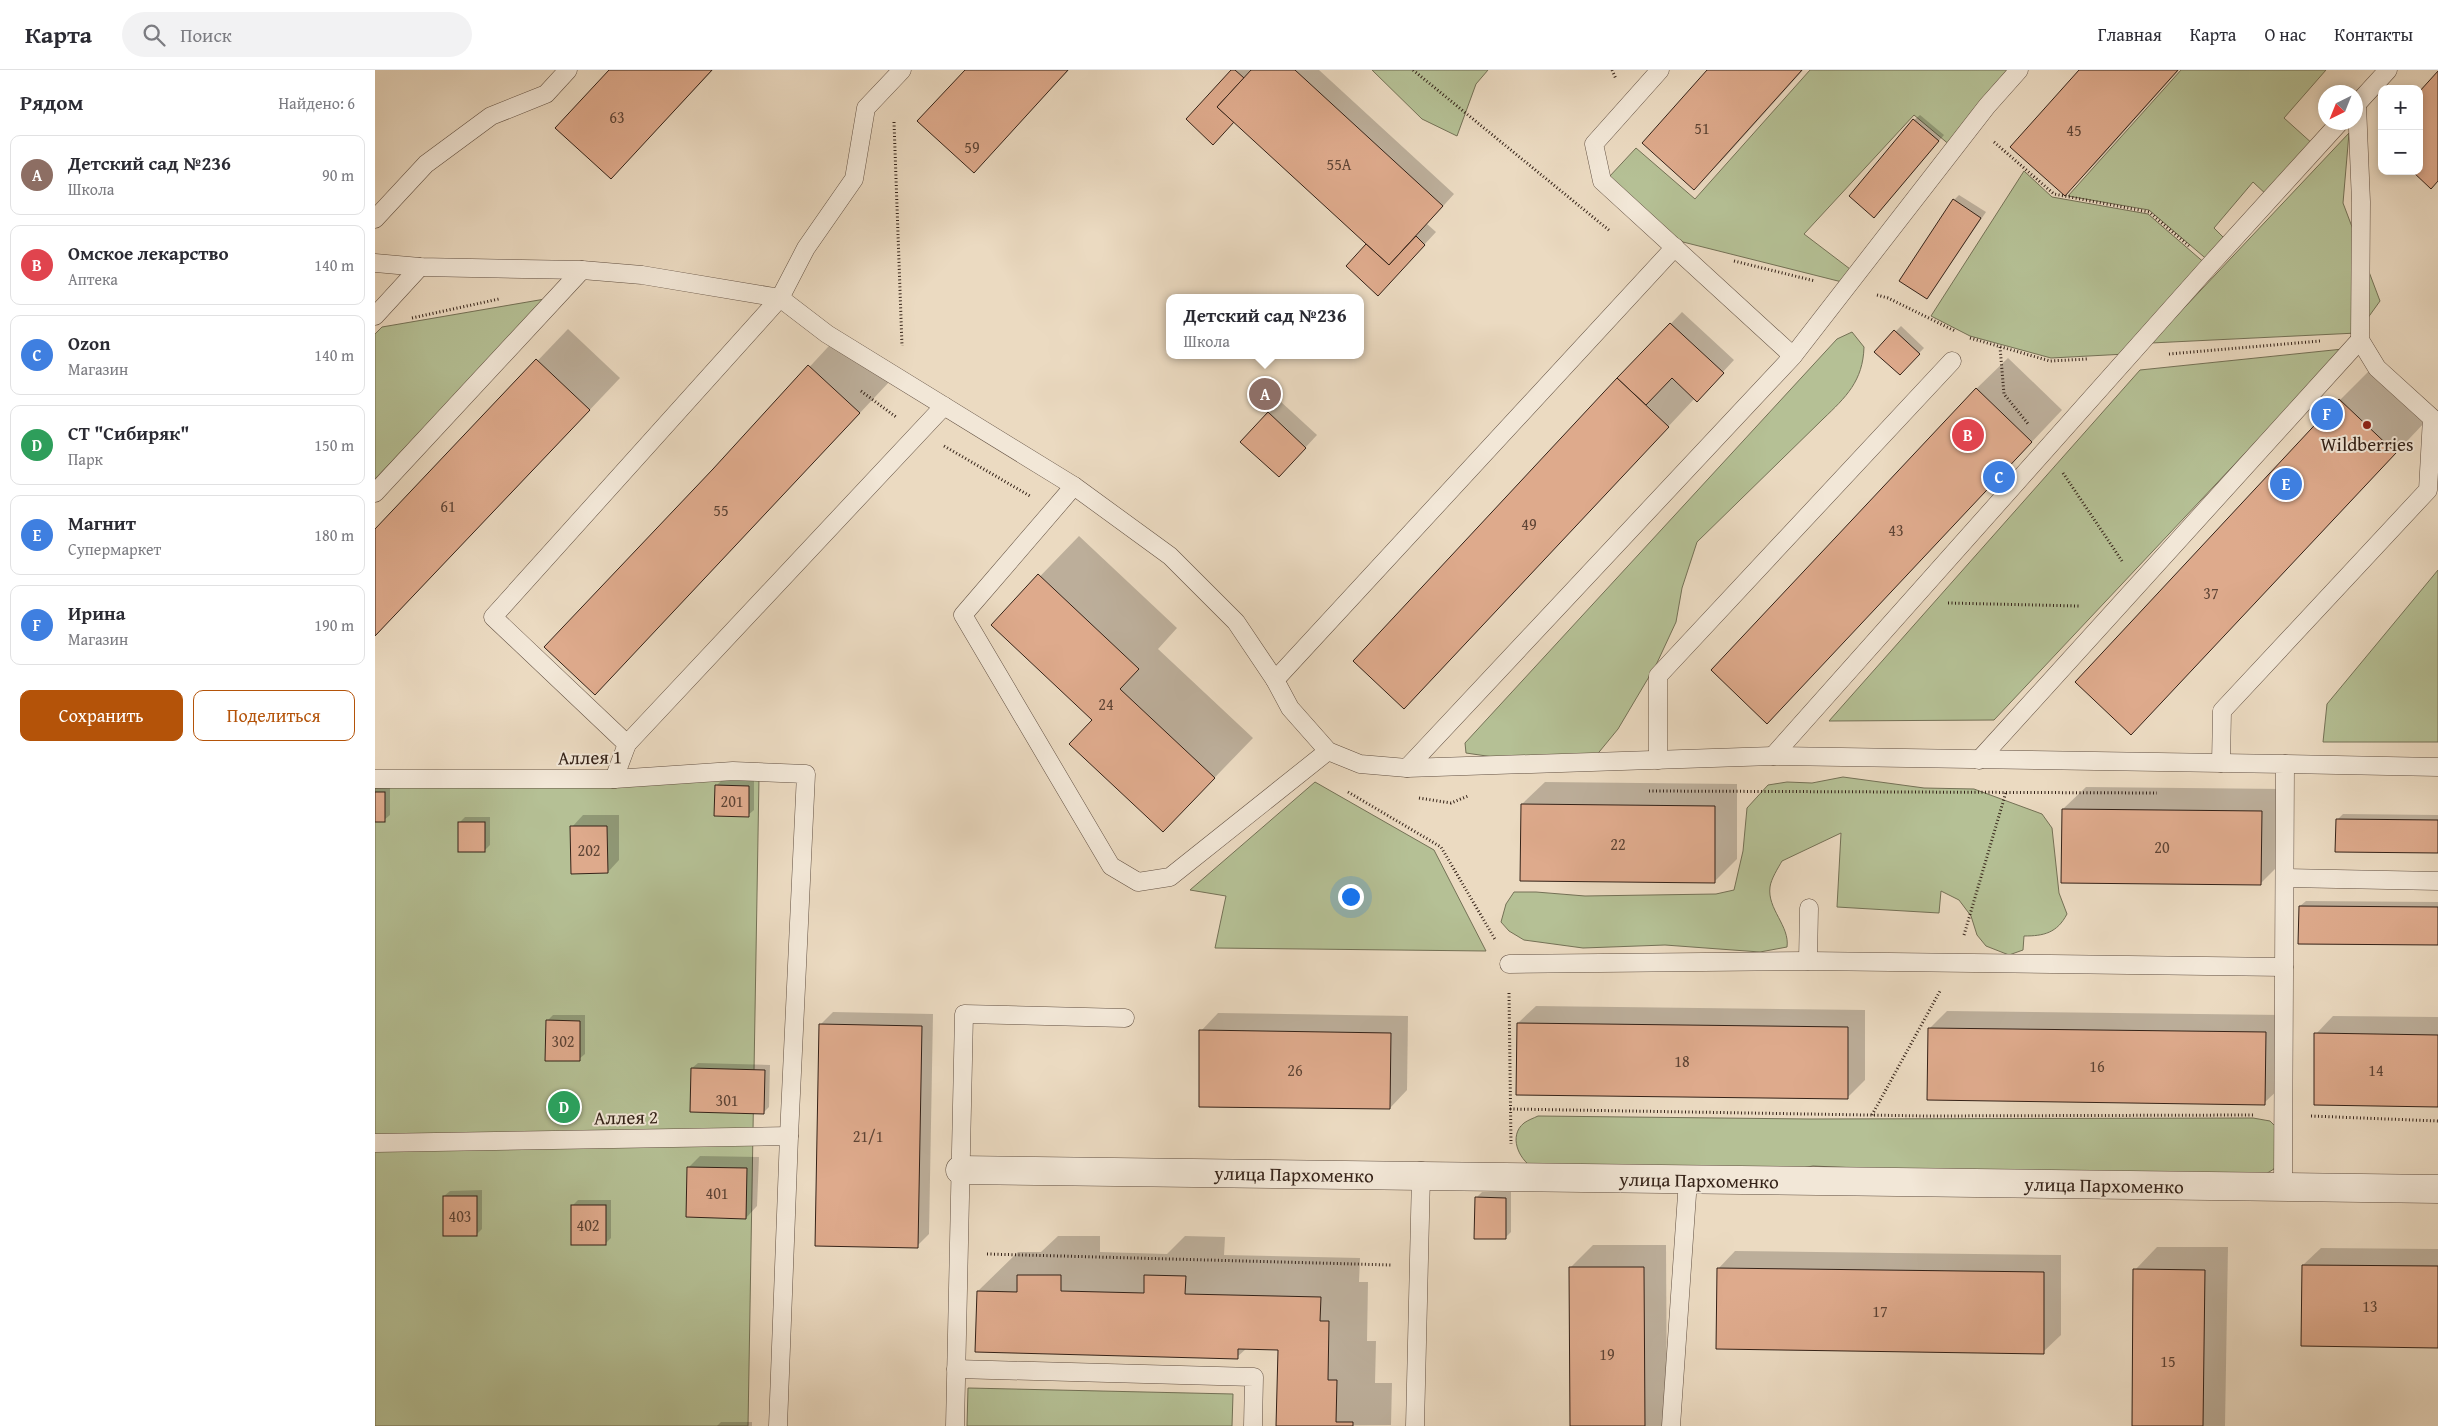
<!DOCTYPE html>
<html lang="ru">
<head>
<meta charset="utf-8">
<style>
	body { margin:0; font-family:"Gentium Book Plus",serif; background:#f2f2f3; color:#2b2b33 }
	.controls { position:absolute; right:15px; top:15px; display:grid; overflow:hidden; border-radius:10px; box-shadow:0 2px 8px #0003 }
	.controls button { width:45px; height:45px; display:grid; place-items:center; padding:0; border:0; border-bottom:1px solid #e1e1e2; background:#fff; color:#2b2b33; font:25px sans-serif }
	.compass { position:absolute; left:1943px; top:15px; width:45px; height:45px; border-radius:50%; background:#fff; box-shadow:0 2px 8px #0003; rotate:223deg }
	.you { position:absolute; left:975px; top:826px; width:18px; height:18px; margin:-12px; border:4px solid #fff; border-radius:50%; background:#1a73e8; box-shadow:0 0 0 8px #1a73e833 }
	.badge { display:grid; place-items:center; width:32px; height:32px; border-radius:50%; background:#b45309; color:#fff; font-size:16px; font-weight:700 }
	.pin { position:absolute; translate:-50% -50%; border:2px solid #fff; box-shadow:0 1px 5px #0006 }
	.popup { position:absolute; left:791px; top:224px; width:198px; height:65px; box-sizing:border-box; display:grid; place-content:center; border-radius:10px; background:#fff; filter:drop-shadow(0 1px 4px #0005); font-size:16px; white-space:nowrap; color:#7c7c81 }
	.popup b { font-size:19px; color:#2b2b33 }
	.popup::after { content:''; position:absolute; left:50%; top:100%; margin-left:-10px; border:10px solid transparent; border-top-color:#fff }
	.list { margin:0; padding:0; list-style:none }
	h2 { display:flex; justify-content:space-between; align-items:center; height:65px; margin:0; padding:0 20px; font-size:21px }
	h2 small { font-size:16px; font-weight:400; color:#7c7c81 }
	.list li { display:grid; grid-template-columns:32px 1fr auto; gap:15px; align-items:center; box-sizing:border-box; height:80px; margin:0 10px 10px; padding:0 10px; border:1px solid #e1e1e2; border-radius:10px }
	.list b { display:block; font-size:19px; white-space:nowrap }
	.list p { margin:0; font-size:16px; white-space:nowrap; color:#7c7c81 }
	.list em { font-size:16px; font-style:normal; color:#7c7c81 }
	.actions { display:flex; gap:10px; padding:15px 20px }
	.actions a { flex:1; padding:11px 0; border:1px solid #b45309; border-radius:10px; text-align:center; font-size:18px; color:#b45309 }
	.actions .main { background:#b45309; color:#fff }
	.icon { flex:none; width:28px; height:28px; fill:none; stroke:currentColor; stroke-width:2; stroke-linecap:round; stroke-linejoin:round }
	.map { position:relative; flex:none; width:2063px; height:1356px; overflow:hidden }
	header { display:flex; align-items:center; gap:30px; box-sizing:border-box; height:70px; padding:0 25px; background:#fff; border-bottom:1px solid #e1e1e2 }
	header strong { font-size:24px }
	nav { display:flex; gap:28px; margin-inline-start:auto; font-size:18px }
	.search { width:350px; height:45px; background:#f2f2f3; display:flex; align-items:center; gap:12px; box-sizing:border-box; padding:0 18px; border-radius:28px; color:#7c7c81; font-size:19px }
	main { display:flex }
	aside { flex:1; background:#fff }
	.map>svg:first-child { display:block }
	.green { fill:#b5c095; stroke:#747156 }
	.shadow { fill:#0003 }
	.building { fill:#deaa8c; stroke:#342218 }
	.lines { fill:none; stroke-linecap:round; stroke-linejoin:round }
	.service-casing { stroke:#625042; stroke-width:19 }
	.minor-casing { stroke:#625042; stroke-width:29 }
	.tertiary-casing { stroke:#625042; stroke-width:29 }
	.path { stroke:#342218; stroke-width:3; stroke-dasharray:1 2.5; stroke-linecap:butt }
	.service { stroke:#f2e7d7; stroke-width:18 }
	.minor { stroke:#f2e7d7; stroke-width:28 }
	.tertiary { stroke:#f2e7d7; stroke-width:28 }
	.poi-dot { fill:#8f2418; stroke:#f2e7d7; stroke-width:2 }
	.labels { text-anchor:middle; stroke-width:4; stroke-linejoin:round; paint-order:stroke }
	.number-label { font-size:16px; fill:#5e4435 }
	.poi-label { font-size:19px; fill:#342218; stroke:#f2e7d7 }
	.street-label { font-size:19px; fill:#342218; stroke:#f2e7d7 }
</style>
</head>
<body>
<header>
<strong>Карта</strong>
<div class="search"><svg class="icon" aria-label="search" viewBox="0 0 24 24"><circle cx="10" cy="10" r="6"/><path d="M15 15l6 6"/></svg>Поиск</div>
<nav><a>Главная</a><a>Карта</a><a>О нас</a><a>Контакты</a></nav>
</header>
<main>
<aside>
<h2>Рядом<small>Найдено: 6</small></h2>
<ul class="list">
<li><span class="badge" style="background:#8d6e63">A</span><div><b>Детский сад №236</b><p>Школа</p></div><em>90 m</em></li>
<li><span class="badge" style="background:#e0444e">B</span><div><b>Омское лекарство</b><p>Аптека</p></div><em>140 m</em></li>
<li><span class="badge" style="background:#3f7fe0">C</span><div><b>Ozon</b><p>Магазин</p></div><em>140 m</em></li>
<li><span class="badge" style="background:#2e9e5b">D</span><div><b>СТ &quot;Сибиряк&quot;</b><p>Парк</p></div><em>150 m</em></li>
<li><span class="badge" style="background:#3f7fe0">E</span><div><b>Магнит</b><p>Супермаркет</p></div><em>180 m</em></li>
<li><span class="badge" style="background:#3f7fe0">F</span><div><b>Ирина</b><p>Магазин</p></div><em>190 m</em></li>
</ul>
<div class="actions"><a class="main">Сохранить</a><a>Поделиться</a></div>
</aside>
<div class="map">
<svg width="2063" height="1356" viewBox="0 0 2063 1356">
	<rect width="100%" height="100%" fill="#ebdac1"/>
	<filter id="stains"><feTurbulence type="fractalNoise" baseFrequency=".004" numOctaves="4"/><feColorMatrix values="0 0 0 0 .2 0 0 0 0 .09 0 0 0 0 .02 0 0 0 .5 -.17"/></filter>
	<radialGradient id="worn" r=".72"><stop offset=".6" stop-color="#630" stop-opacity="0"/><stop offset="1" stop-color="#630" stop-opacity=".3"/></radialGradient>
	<g class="green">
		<polygon points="997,0 1113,0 1101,14 1082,66 1047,49"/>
		<polygon points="1435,0 1640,0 1576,76 1539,45 1429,164 1475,199 1467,212 1304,171 1234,107 1261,78 1320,129"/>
		<polygon points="1806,0 1951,0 1909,48 1939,75 1894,127 1878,112 1839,158 1853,172 1835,192 1774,140 1693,126"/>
		<polygon points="1974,63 1968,133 2005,231 1982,263 1776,273"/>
		<polygon points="1649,101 1677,127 1773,144 1832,195 1751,284 1676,288 1595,266 1556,246"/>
		<polygon points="170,229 0,409 0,264 7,257"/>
		<path d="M1477,262L1489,277C1488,311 1471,327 1448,349L1322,472L1307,518L1301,552L1281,595L1243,659L1220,687L1125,688L1091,683L1090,673L1462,269Z"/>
		<polygon points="1968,279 1619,650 1454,651 1765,300"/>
		<polygon points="2063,500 2063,672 1948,672 1952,634"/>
		<polygon points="384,707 373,1356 0,1356 0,718"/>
		<path d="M1468,707L1549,718L1599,719L1667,744L1677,758L1684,823L1692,844C1682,863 1669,866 1649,866L1648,880L1634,885L1611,876L1602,865L1596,846L1584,830L1566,821L1564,843L1462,837L1466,763L1407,791C1403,798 1396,809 1395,817C1392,839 1415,856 1412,877L1385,882L1290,875L1208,878L1149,870L1134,861L1126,852L1131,834L1139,822H1161L1210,826L1341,824L1359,820L1368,781L1372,738L1393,715L1412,712L1437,713Z"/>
		<polygon points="940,712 1059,780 1111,881 840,878 851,826 815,820"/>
		<path d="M1163,1046L1434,1049L1878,1048L1895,1051L1901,1057L1905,1084L1899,1099L1889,1105L1548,1101L1438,1096L1399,1103L1157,1097C1144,1089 1133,1066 1149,1053C1153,1050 1159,1048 1163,1046Z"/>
		<polygon points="593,1318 858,1324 857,1356 592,1356"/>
	</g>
	<g class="shadow">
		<polygon points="235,0 338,0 236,108"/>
		<polygon points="591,0 694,0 599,101"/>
		<polygon points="857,0 944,0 1079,124 1052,154 1061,162 1014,213 972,196 993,174"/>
		<polygon points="1334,0 1428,0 1350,87 1319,118"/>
		<polygon points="1706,0 1804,0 1721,93 1690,124"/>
		<polygon points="1545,45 1569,65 1505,141 1539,50"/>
		<polygon points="1584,125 1611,142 1552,228 1579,130"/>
		<polygon points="1307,242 1359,290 1333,318 1320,328 1060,606 1243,309"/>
		<polygon points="1526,256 1549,278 1524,304 1501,282"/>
		<polygon points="193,259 245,308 0,566 0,461"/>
		<polygon points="465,264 515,311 220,624 339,400"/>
		<polygon points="1633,288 1687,340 1392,652 1601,319"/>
		<polygon points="1996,299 2051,351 1756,663 1965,330"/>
		<polygon points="905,331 942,365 915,394 894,343"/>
		<polygon points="704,466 802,558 783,579 878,668 788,761 718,650 618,555"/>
		<polygon points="347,710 379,711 379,740 373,745 341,716"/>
		<polygon points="1170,712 1362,714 1362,789 1339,812 1147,734"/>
		<polygon points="0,716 15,717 15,745 9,750 0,750"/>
		<polygon points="1711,717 1909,719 1908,791 1885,814 1688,739"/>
		<polygon points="1968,744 2063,745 2063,782 1962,750"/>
		<polygon points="208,745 244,745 244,790 233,802 197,757"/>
		<polygon points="90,747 115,747 115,775 109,781 85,752"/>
		<polygon points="1931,831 2063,832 2063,874 1925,836"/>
		<polygon points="1161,936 1490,940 1490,1010 1472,1028 1143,953"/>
		<polygon points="1572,941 1908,945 1907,1016 1889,1033 1554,959"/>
		<polygon points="458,942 558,944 554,1164 542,1176 446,954"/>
		<polygon points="843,943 1033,946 1032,1020 1015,1038 826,961"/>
		<polygon points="178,945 210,945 210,984 204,989 172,951"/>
		<polygon points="1958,946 2063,947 2063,1035 1941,964"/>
		<polygon points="323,993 395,995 394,1037 388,1043 317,998"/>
		<polygon points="325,1086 384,1087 382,1136 371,1148 313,1098"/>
		<polygon points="107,1120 107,1159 101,1165 69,1126 75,1121"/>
		<polygon points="1107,1122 1136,1122 1136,1162 1130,1168 1102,1127"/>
		<polygon points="203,1130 236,1130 236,1168 230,1174 198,1135"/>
		<polygon points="683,1166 725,1166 725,1182 792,1184 810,1166 850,1167 849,1185 985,1188 984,1212 993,1212 992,1271 1001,1271 1000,1313 1017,1313 1016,1355 903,1356 904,1278 872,1278 862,1287 603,1221 643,1182 666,1182"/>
		<polygon points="1218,1175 1291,1175 1292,1356 1196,1356 1195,1198"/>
		<polygon points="1782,1177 1853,1177 1850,1356 1758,1356 1760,1200"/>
		<polygon points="1946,1178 2063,1179 2063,1277 1928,1195"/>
		<polygon points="1360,1181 1686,1185 1686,1265 1668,1282 1343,1199"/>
		<polygon points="346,1352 377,1352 377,1356 342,1356"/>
	</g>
	<g class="building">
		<polygon points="234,0 337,0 236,109 180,58"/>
		<polygon points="590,0 693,0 599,103 542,51"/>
		<polygon points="856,0 860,0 869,8 842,37 859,52 838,75 811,49"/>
		<polygon points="876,0 920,0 1068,136 1014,195 842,37"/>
		<polygon points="1332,0 1427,0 1319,120 1267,73"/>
		<polygon points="1704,0 1803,0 1690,126 1635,77"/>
		<polygon points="2063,1 2063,111 2056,119 2037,101 2044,101 2044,22"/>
		<polygon points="1538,49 1564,71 1499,148 1474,126"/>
		<polygon points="1578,129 1606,148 1552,229 1524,211"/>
		<polygon points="1041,166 1050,175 1003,226 971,196 991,174 1014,195"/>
		<polygon points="1295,253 1349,303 1322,332 1297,308 1271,335 1242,308"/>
		<polygon points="1519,260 1545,284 1525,305 1499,282"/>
		<polygon points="161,289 215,340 0,566 0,459"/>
		<polygon points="433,295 485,343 220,625 169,577 338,399"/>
		<polygon points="1242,308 1294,357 1029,639 978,591"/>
		<polygon points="1601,318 1657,372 1392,654 1336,600"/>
		<polygon points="1964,329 2021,383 1756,665 1700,612"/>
		<polygon points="893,342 931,378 904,407 865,372"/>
		<polygon points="663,504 764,599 745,619 840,708 788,762 694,674 717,650 616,555"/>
		<polygon points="340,715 374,716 374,747 339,746"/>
		<rect x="0" y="722" width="10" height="30"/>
		<polygon points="1146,734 1340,736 1340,813 1145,811"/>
		<polygon points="1687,739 1887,741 1886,815 1686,813"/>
		<polygon points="1961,749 2063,750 2063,783 1960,782"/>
		<rect x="83" y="752" width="27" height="30"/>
		<polygon points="195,756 232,756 233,803 196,804"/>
		<polygon points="1924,836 2063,837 2063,875 1923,874"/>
		<polygon points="171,950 205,951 205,991 170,991"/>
		<polygon points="1142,953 1473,957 1473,1029 1141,1025"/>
		<polygon points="444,954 547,956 543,1178 440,1176"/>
		<polygon points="1553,958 1891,962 1890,1035 1552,1030"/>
		<polygon points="824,960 1016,963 1015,1039 824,1037"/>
		<polygon points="1939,963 2063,965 2063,1037 1939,1035"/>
		<polygon points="316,998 390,1000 389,1044 315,1042"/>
		<polygon points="312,1097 372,1098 371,1149 311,1147"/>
		<rect x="68" y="1126" width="34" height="40"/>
		<polygon points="1100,1127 1131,1128 1131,1169 1099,1169"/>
		<rect x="196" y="1135" width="35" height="40"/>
		<polygon points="1927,1195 2063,1196 2063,1278 1926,1276"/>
		<polygon points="1194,1197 1269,1197 1270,1356 1195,1356"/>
		<polygon points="1342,1198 1669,1202 1669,1284 1341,1279"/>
		<polygon points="1758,1199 1830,1200 1828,1356 1757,1356"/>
		<polygon points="642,1205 686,1205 686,1221 769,1223 769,1205 811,1206 810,1224 946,1227 945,1251 954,1251 953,1310 962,1310 961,1352 978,1352 978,1356 901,1356 903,1280 863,1279 863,1289 600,1282 602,1221 642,1222"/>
	</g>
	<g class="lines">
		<g class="service-casing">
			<g id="service">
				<polyline points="527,0 491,38 479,109 431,178 405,228 118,547 252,674 569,336"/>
				<polyline points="1980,36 2013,0"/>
				<polyline points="0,149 51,94 116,46 171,24 193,0"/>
				<polyline points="0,193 45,197 207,200 267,205 405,228 452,264 699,416 795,486 861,552 900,610 915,638 953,681 985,694 1032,698 1398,686 1910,694 1908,1117"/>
				<polyline points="0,246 45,197"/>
				<polyline points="1418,286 1612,36 1644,0"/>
				<polyline points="699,416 588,545 736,796 763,812 795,807 953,681"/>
				<polyline points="0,423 207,200"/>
				<polyline points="900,610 1300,177"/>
				<polyline points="1398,686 1835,195 1965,52"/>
				<polyline points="1283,690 1283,606 1577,291"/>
				<polyline points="1604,690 1985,270"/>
				<polyline points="1846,693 1847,641 2053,420 2057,348 2002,298 1985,270 1986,132 1982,35"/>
				<polyline points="1910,694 2063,697"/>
				<polyline points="1032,698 1418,286 1227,111 1219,74 1285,0"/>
				<polyline points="0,709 239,709 358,701 431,704 414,1066 403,1356"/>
				<polyline points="239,709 252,674"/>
				<polyline points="1910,808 2063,811"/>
				<polyline points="1433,891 1434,838"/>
				<polyline points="1134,894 1433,891 1909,897"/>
				<polyline points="0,1073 414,1066"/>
				<polyline points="581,1299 879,1307 878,1356"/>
				<polyline points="580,1356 589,944 750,948"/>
				<polyline points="1040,1356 1046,1106"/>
				<polyline points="1296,1356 1313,1110"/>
			</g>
		</g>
		<g class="minor-casing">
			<polyline id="minor" points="585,1100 1046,1106"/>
		</g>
		<g class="tertiary-casing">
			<polyline id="tertiary" points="1046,1106 2063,1119"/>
		</g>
		<g class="path">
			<polyline points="1038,0 1235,161"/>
			<polyline points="1237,0 1241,9"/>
			<polyline points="519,52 527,276"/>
			<polyline points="1619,72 1679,124 1774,142 1814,176"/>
			<polyline points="1359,191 1440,211"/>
			<polyline points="1502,225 1513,228 1580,261"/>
			<polyline points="37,248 124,229"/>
			<polyline points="1595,268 1675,291 1713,289"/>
			<polyline points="1625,277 1629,324 1654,355"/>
			<polyline points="1794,284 1945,271"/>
			<polyline points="486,321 521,347"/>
			<polyline points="569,376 655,426"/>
			<polyline points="1688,403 1747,491"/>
			<polyline points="1573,533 1704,536"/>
			<polyline points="1274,721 1782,723"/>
			<polyline points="973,722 1066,777 1121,871"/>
			<polyline points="1044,728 1076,733 1093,726"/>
			<polyline points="1589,865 1631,722"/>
			<polyline points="1134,923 1136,1074"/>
			<polyline points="1135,1039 1551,1046 1880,1045"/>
			<polyline points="1497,1045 1565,921"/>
			<polyline points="1936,1046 2063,1051"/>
			<polyline points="612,1184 1016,1195"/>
		</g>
		<use href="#service" class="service"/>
		<use href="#minor" class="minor"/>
		<use href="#tertiary" class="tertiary"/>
	</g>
	<circle class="poi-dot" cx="1992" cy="355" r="5"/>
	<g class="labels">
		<g class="number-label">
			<text x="242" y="53">63</text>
			<text x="1327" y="64">51</text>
			<text x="1699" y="66">45</text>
			<text x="597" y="83">59</text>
			<text x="964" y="100">55А</text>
			<text x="73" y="442">61</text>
			<text x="346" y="446">55</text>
			<text x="1154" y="460">49</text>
			<text x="1521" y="466">43</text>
			<text x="1836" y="529">37</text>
			<text x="731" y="640">24</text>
			<text x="357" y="737">201</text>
			<text x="1243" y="780">22</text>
			<text x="1787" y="783">20</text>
			<text x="214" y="786">202</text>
			<text x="188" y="977">302</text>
			<text x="1307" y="997">18</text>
			<text x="1722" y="1002">16</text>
			<text x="920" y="1006">26</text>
			<text x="2001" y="1006">14</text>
			<text x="352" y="1036">301</text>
			<text x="493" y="1072">21/1</text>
			<text x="342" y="1129">401</text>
			<text x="85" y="1152">403</text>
			<text x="213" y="1161">402</text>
			<text x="1995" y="1242">13</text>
			<text x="1505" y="1247">17</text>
			<text x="1232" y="1290">19</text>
			<text x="1793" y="1297">15</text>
		</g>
		<g class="poi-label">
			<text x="1992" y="381">Wildberries</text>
		</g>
		<g class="street-label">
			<text transform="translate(215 687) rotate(-1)" y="7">Аллея 1</text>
			<text transform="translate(251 1047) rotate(-1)" y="7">Аллея 2</text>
			<text transform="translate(919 1104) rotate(1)" y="7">улица Пархоменко</text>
			<text transform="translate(1324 1110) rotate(1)" y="7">улица Пархоменко</text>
			<text transform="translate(1729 1115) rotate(1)" y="7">улица Пархоменко</text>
		</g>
	</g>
	<rect width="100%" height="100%" filter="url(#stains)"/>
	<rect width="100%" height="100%" fill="url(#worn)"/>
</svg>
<div class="controls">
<button>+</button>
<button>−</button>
</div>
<svg class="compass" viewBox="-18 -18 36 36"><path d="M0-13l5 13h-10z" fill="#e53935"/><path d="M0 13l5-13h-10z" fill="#7c7c81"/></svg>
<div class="you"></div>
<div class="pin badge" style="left:890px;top:324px;background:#8d6e63">A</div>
<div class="popup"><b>Детский сад №236</b>Школа</div>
<div class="pin badge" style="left:1593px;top:365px;background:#e0444e">B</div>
<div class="pin badge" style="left:1624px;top:407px;background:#3f7fe0">C</div>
<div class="pin badge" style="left:189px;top:1037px;background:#2e9e5b">D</div>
<div class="pin badge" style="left:1911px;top:414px;background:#3f7fe0">E</div>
<div class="pin badge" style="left:1952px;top:344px;background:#3f7fe0">F</div>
</div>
</main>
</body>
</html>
